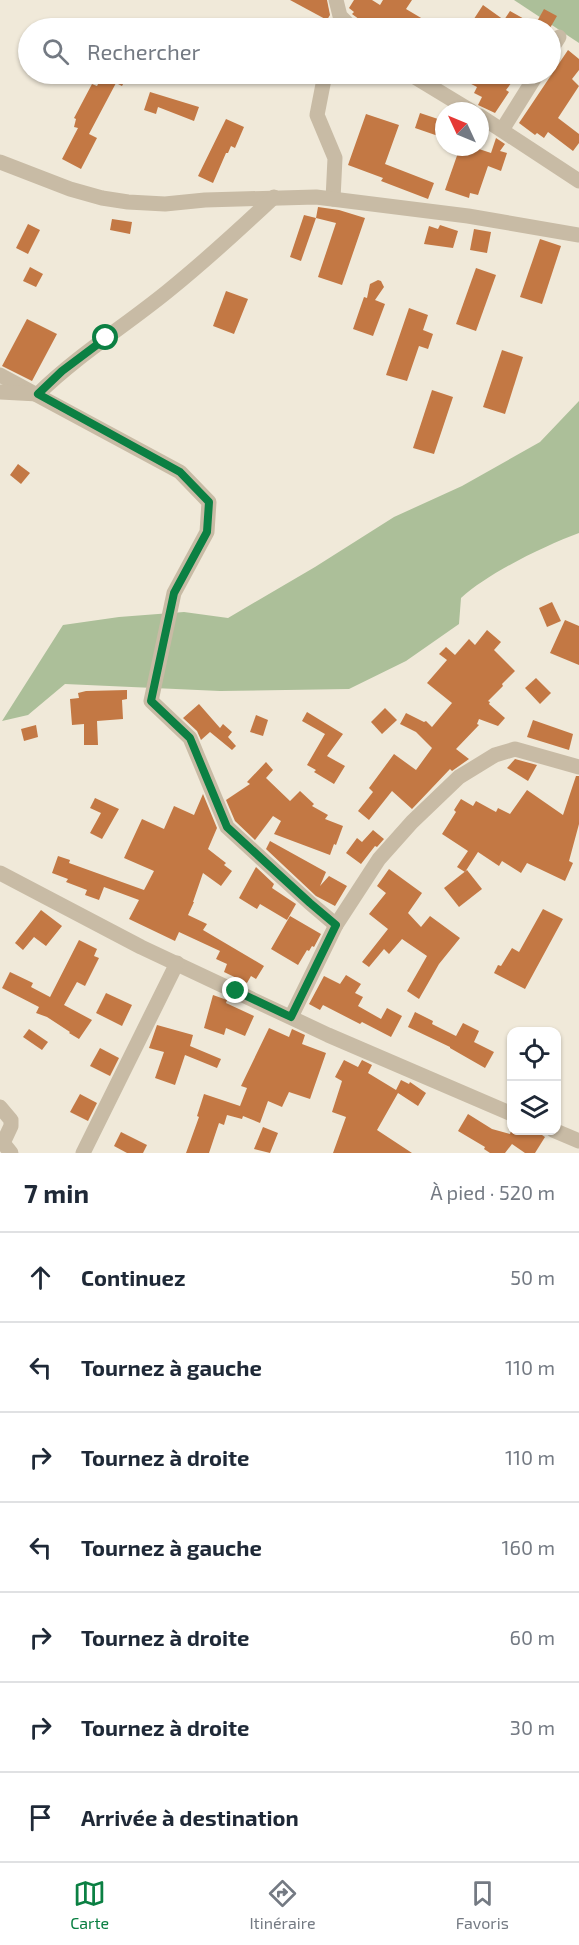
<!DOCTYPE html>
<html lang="fr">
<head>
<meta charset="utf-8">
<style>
	body { margin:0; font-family:"Exo 2",sans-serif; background:#f6f6f7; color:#1f2937 }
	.controls { position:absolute; right:18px; bottom:18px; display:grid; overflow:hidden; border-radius:12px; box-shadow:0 2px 4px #0004 }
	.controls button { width:54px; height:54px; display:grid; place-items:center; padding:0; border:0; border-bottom:2px solid #e0e1e3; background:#fff; color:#1f2937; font:30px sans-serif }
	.compass { position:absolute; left:435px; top:102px; width:54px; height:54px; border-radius:50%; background:#fff; box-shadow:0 2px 4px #0004; rotate:314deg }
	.stop { position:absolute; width:18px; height:18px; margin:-14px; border:4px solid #0b8043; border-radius:50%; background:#fff }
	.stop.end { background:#0b8043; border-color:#fff; box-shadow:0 2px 6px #0008 }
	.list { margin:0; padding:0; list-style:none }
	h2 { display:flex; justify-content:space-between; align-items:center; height:78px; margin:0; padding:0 24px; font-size:26px }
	h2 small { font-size:20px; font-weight:400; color:#747a83 }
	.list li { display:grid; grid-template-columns:39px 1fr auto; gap:18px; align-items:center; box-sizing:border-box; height:90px; padding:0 24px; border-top:2px solid #e0e1e3 }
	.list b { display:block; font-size:22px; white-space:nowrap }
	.list em { font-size:20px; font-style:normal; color:#747a83 }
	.icon { flex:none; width:33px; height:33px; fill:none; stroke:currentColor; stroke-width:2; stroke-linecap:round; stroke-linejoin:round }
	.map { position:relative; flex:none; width:579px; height:1153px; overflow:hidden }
	.search { position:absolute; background:#fff; box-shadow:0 2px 4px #0004; left:18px; right:18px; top:18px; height:66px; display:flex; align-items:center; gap:15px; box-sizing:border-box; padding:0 21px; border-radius:33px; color:#747a83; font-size:22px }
	.sheet { height:708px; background:#fff }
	nav { display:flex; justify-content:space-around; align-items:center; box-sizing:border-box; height:84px; border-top:2px solid #e0e1e3; background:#fff; font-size:16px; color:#747a83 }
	nav a { display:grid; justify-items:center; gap:3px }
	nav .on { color:#0b8043 }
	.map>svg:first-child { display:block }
	.green { fill:#acbf99 }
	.building { fill:#c37844 }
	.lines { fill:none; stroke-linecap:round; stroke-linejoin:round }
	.minor { stroke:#c8bba5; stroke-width:15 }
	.route { stroke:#0b8043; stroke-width:8 }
</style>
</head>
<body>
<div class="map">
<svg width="579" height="1153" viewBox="0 0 579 1153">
	<rect width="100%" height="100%" fill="#f0e9d9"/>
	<g class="green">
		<polygon points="514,0 579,0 579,43"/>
		<path d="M579,401V533C544,546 488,573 461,598L459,624L406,661L349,689L220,691L65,684L28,715L2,721L63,625L119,617L184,612L228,618L315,567L394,517L462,486L540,442Z"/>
	</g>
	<g class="building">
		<polygon points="290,0 327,0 330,15 327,20"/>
		<polygon points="354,0 372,0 380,5 383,0 412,0 406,9 438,28 371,28 352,14 354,12 349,8"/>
		<polygon points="483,5 504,20 510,11 535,25 544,9 557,16 550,28 468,28"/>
		<polygon points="568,50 579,59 579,70 572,79 579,86 558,118 579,134 579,143 573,151 548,132 544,138 537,133 535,135 519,123"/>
		<polygon points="97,74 128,74 122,86 116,83 89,134 97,138 81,169 62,159 78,128 74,127 76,119 74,118 92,84 97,86 102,76"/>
		<polygon points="452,74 518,74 506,90 509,92 495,113 478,105 482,97 474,93 477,87"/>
		<polygon points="150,92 199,107 194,121 158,107 156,114 144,110"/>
		<polygon points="420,113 444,121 444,138 415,128"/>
		<polygon points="366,114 399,125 385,164 434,183 428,199 381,181 383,178 348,165"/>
		<polygon points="226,119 244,127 235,148 231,146 228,153 226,153 213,183 198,176"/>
		<polygon points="496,138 505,144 500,151 507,153 501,171 488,166 478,195 470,193 469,198 445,190 460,147 473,147 491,153"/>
		<polygon points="318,207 339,210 365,218 342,285 318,277 336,223 316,218"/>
		<polygon points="304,215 316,218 301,261 290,257"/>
		<polygon points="112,219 132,222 130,234 110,230"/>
		<polygon points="28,224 40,230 28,254 16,248"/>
		<polygon points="440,225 458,231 453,248 424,244 429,226 438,229"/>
		<polygon points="474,229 491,232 487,253 470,250"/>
		<polygon points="540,239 561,246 542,304 520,297"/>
		<polygon points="30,267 43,274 36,287 23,281"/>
		<polygon points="476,268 496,275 476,331 456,324"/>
		<polygon points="378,280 381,281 384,287 375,300 385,304 373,336 353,329 364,297 367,298 370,284"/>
		<polygon points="226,291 248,299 234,334 213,326"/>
		<polygon points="409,308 428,315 423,330 433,334 428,349 419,346 407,381 386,375"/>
		<polygon points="27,319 57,334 32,381 2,366"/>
		<polygon points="502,350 523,357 505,414 483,407"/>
		<polygon points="432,390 453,397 434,454 413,448"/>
		<polygon points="18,464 30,473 21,484 10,475"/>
		<polygon points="552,602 561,621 547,627 539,608"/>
		<polygon points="565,620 579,626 579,665 550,653"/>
		<polygon points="487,630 501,642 494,650 515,671 502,684 503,686 488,701 490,702 489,704 505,718 498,726 479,719 477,724 479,725 456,749 469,759 452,771 450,769 412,809 392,791 369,820 358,811 373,792 369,788 394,754 416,770 432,748 416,732 400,724 406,713 424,722 426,721 432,727 452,703 427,683 447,660 439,654 446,647 455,655 469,639 475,645"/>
		<polygon points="536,678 551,693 540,704 525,688"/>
		<polygon points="127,690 127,699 122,700 123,719 97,721 98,745 84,745 84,724 72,725 70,699 79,698 78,693 86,691"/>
		<polygon points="199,704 220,728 223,724 232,732 228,737 236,746 232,750 210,732 201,740 197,731 183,718"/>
		<polygon points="385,708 397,720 382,734 371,722"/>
		<polygon points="307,712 343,734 327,756 345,766 334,784 314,772 316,770 307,765 325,734 302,721"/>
		<polygon points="256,715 268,720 263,736 250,732"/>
		<polygon points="533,720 573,734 569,750 527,737"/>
		<polygon points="36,725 38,737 24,741 21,729"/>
		<polygon points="515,759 537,765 528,781 507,768"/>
		<polygon points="266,762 273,770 266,778 290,801 300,791 314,804 312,806 328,815 325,819 343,826 336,845 334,844 330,855 274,834 281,821 273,816 255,840 235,821 226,800 250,784 247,782"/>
		<polygon points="576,776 579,776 579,824 569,861 573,863 565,881 527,863 521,873 502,861 499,866 478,852 465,872 457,867 468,851 442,834 456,812 454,810 461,799 473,806 476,801 496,812 498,808 510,814 527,790 563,815"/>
		<polygon points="203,794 217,828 208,849 226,863 224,865 232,871 221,886 203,873 193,902 194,902 188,915 207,924 203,930 264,966 256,979 251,976 247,983 224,972 227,964 216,959 220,951 179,932 175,941 129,919 139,900 104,887 99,900 85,895 87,890 66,882 68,879 52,873 58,856 70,860 69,863 144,890 154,871 124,858 142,819 164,829 174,806 194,815"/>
		<polygon points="95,798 119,809 102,839 90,833 101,813 90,808"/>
		<polygon points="373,830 384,839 377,847 375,846 361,864 346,853 357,838 362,842"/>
		<polygon points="270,841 326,872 320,886 329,876 347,886 335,906 316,896 266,849"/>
		<polygon points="256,867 274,884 272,888 296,904 287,920 260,904 257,909 239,898"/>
		<polygon points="389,869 422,893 408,913 421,927 430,916 460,938 439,964 419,999 407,991 427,956 402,939 389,954 384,949 369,967 362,962 388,929 369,914 386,893 377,886"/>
		<polygon points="467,870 482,889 459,907 444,888"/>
		<polygon points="543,909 563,919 525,989 494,973 498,965 501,966 512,948 519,952"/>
		<polygon points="41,910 62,926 46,946 34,937 23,950 15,943"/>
		<polygon points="290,916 321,934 314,947 312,946 309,951 307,950 298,965 271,949"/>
		<polygon points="79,940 97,949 94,956 99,958 85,986 77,982 64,1005 92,1020 79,1039 69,1033 70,1032 47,1017 36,1013 39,1007 2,988 10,972 33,983 31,987 50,997"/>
		<polygon points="346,975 361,984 355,993 363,997 358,1006 381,1019 387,1008 402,1016 391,1037 362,1022 360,1024 323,1005 320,1010 309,1004 324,976 340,984"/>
		<polygon points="106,993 132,1005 122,1026 96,1013"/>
		<polygon points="213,995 227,1000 226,1003 254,1016 245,1036 226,1028 224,1035 204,1028"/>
		<polygon points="415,1012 433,1021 432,1024 456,1036 463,1023 479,1031 474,1042 494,1052 485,1068 450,1048 450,1047 408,1027"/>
		<polygon points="157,1025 193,1035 190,1046 221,1059 217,1068 185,1055 175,1085 155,1078 164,1052 149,1048"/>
		<polygon points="269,1028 289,1037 292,1029 305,1035 302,1044 326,1053 310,1099 289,1092 282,1107 268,1101 260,1123 243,1116 242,1119 227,1115 224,1125 219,1123 209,1153 186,1153 199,1117 197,1116 204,1094 240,1106 247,1088 241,1086"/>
		<polygon points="29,1029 48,1042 42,1050 23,1037"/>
		<polygon points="100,1048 119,1058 110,1076 90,1066"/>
		<polygon points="344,1060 358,1067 362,1060 372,1065 368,1073 396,1090 401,1080 409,1084 410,1082 426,1093 418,1106 398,1093 377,1130 412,1153 333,1153 346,1117 332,1112 342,1081 335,1077"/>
		<polygon points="80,1094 97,1103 88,1121 70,1112"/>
		<polygon points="468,1114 492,1129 510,1134 511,1131 536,1131 545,1137 535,1153 525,1153 512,1144 505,1153 490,1153 484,1149 485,1147 458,1131"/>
		<polygon points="263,1127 278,1133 270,1153 254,1149"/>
		<polygon points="121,1132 147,1145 143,1153 127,1153 114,1146"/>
	</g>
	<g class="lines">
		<g class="minor">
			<polyline points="336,0 340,16 352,28"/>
			<polyline points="550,51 559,37"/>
			<polyline points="325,74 317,115 335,158 333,199"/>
			<polyline points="410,74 471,111"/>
			<polyline points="480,116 579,181"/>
			<polyline points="502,130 537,74"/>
			<polyline points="0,162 70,189 102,198 128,202 165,204 205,200 316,197 468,216 579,235"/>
			<polyline points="0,375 180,472 209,502 207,532 174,593 151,701 190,738 227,827 310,903 336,925"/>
			<path d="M0,392L38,394C78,355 125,326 168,291C205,261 240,229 274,197"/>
			<polyline points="0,873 141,947 328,1035 512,1114"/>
			<polyline points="291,1017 336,925 379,859 412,822 459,777 495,755 515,749 579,767"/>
			<polyline points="0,1107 11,1120 11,1126 3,1143 11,1153"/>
			<polyline points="553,1130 579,1141"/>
			<polyline points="83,1153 177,963"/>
		</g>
	</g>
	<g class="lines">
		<polyline class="route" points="106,338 62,371 38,394 180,472 209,502 207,532 174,593 151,701 190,738 227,827 310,903 336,925 291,1017 236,991"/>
	</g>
</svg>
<div class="controls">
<button><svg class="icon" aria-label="locate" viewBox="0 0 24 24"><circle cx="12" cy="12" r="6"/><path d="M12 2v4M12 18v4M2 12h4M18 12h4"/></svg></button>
<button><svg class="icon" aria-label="layers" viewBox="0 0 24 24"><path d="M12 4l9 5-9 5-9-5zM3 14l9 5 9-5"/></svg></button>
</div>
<svg class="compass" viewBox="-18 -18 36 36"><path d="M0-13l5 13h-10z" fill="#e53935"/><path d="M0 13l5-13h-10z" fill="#747a83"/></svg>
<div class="stop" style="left:106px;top:338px"></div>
<div class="stop end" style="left:236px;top:991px"></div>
<div class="search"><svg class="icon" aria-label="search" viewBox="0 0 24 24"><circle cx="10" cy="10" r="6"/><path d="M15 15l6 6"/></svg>Rechercher</div>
</div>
<section class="sheet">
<h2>7 min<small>À pied · 520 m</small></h2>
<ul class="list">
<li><svg class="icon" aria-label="ahead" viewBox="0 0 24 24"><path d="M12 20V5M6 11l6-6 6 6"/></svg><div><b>Continuez</b></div><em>50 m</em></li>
<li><svg class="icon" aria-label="left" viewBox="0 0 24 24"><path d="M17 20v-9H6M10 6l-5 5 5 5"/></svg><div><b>Tournez à gauche</b></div><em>110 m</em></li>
<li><svg class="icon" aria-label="right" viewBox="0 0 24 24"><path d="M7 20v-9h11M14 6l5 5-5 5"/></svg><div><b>Tournez à droite</b></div><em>110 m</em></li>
<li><svg class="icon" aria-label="left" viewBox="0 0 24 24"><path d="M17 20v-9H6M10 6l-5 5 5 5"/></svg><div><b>Tournez à gauche</b></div><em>160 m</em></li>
<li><svg class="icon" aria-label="right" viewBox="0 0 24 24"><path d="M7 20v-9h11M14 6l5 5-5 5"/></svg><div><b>Tournez à droite</b></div><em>60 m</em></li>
<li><svg class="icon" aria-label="right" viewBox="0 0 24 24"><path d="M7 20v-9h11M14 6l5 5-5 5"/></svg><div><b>Tournez à droite</b></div><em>30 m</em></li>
<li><svg class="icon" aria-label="arrive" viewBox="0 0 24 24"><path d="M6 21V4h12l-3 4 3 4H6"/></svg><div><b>Arrivée à destination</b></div></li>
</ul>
</section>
<nav>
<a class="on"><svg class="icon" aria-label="map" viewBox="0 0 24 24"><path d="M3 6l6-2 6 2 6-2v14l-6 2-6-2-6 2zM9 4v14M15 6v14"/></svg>Carte</a>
<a><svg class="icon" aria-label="directions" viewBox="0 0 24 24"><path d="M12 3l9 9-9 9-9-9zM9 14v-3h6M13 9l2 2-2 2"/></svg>Itinéraire</a>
<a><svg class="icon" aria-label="saved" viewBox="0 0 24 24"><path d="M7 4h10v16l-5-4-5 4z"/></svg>Favoris</a>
</nav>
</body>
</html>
